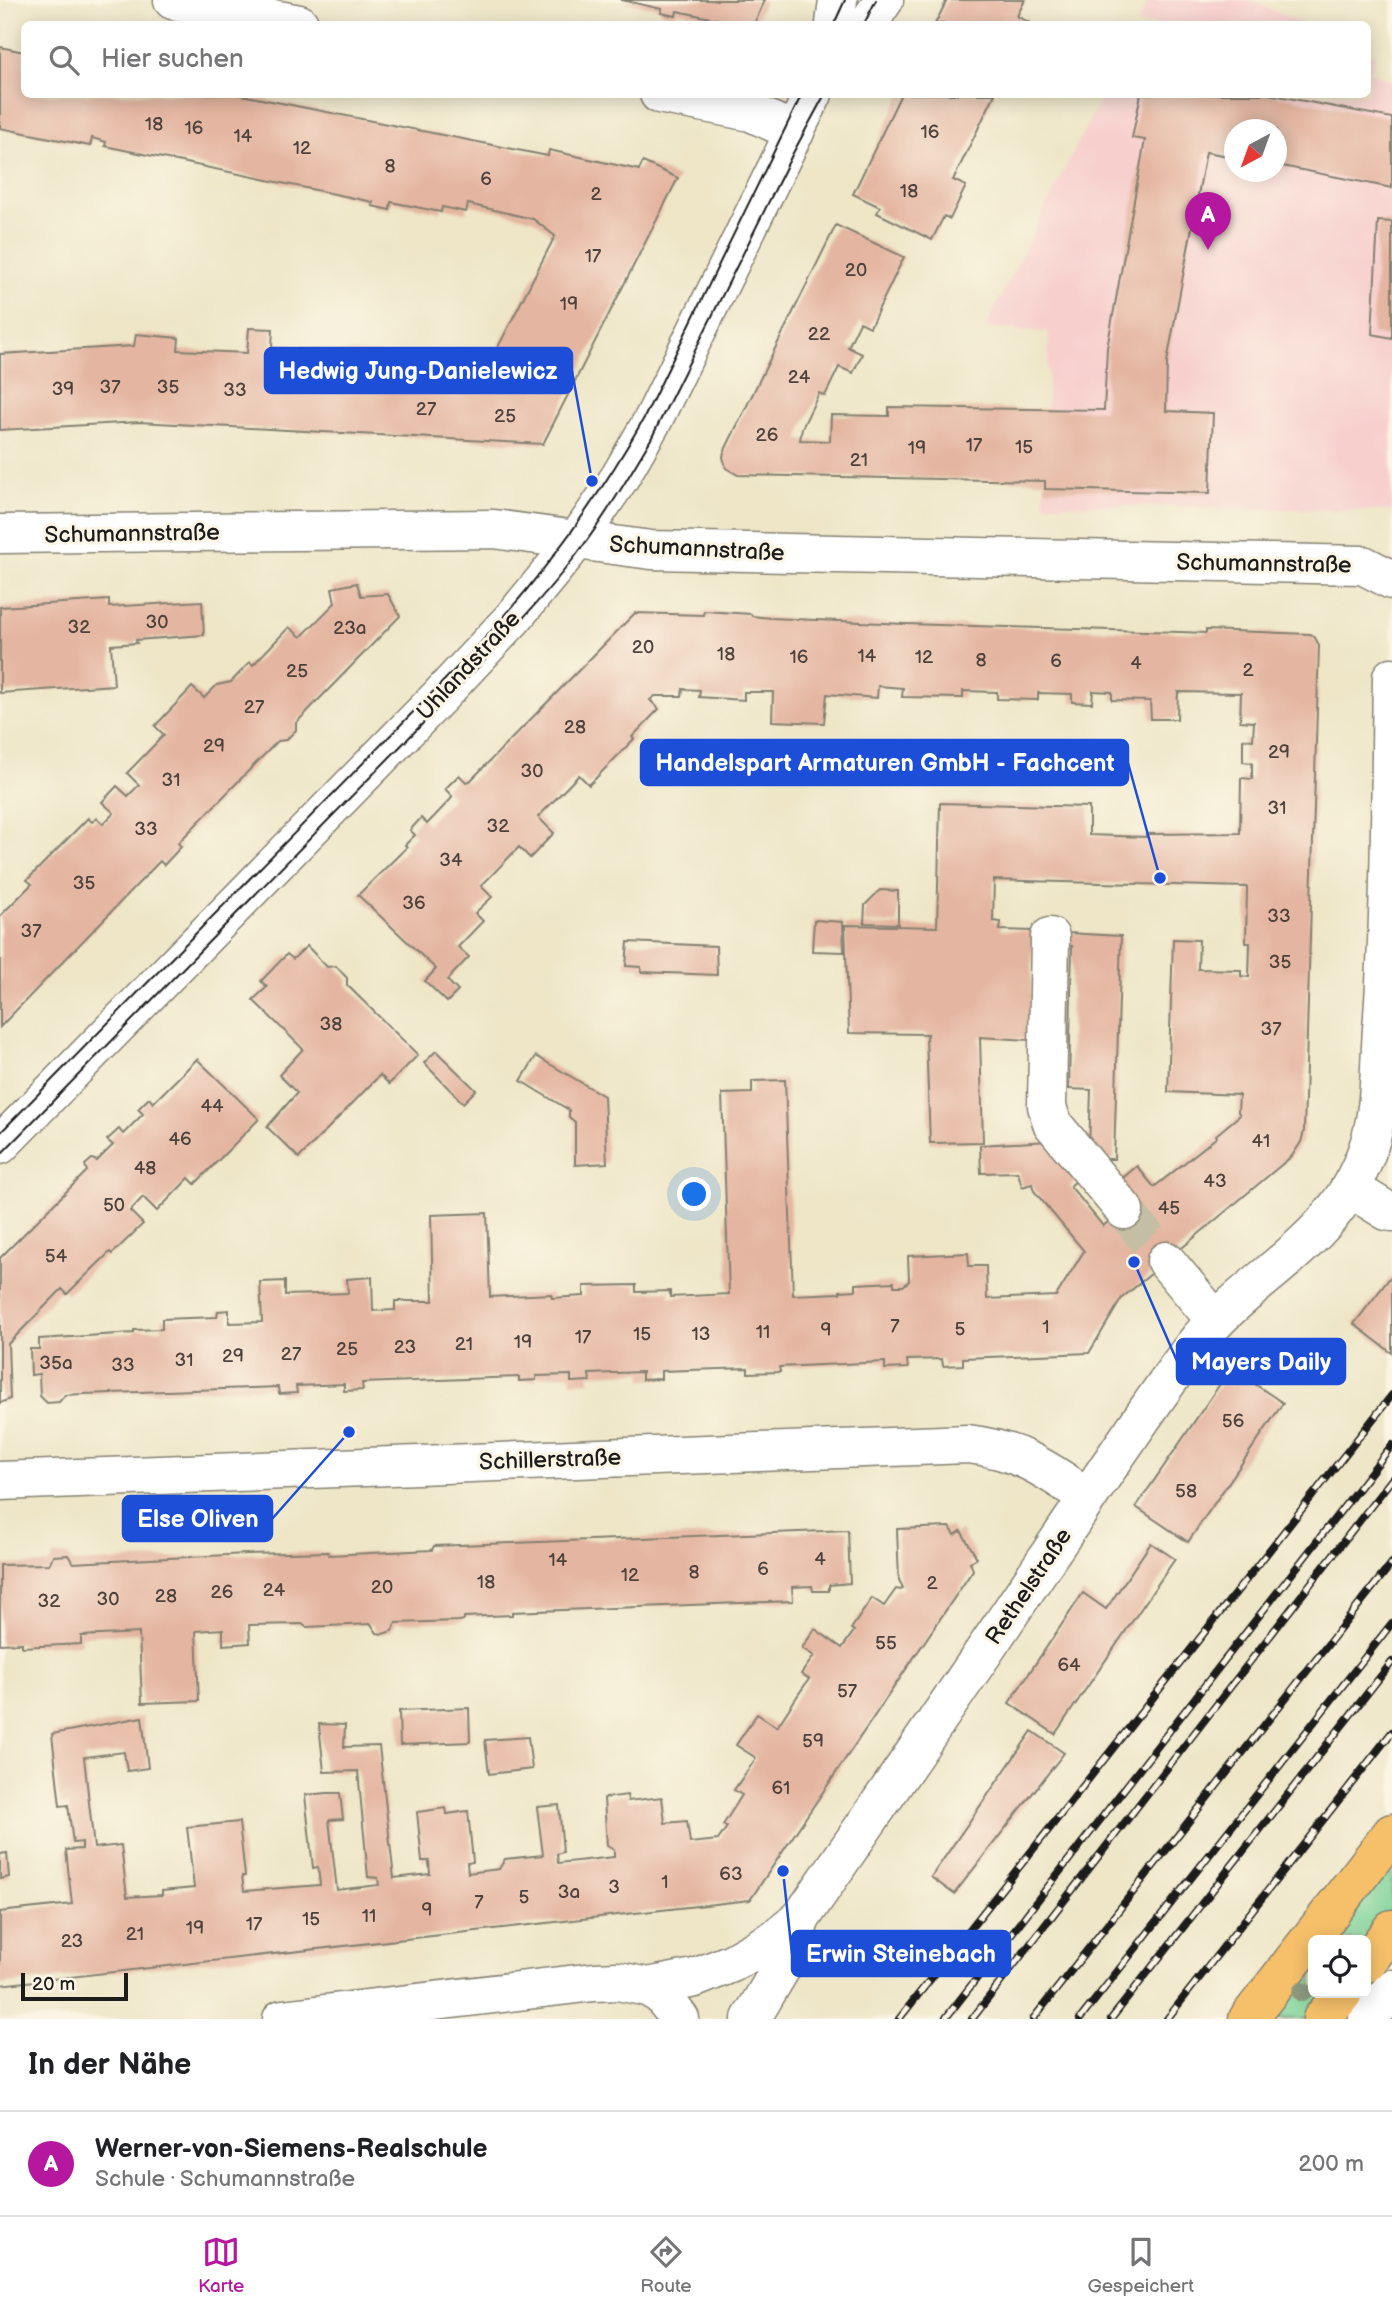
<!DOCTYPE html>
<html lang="de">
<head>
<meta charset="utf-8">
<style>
	body { margin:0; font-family:"Balsamiq Sans",sans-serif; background:#f2f2f2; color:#202124 }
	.controls { position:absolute; right:21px; bottom:21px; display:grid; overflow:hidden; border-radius:10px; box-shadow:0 4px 18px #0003 }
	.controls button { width:63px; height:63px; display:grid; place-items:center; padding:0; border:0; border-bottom:2px solid #e0e0e0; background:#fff; color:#202124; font:35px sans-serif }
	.compass { position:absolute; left:1224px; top:119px; width:63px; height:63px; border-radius:50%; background:#fff; box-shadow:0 4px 18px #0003; rotate:221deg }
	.scale { position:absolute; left:21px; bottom:18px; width:107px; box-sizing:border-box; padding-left:7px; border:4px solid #1c1c1c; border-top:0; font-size:19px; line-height:24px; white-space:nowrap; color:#1c1c1c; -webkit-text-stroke:5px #fcf5e5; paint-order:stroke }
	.you { position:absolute; left:695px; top:1195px; width:24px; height:24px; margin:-18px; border:5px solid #fff; border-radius:50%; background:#1a73e8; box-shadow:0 0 0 10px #1a73e833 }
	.badge { display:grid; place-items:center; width:46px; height:46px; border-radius:50%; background:#b5179e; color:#fff; font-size:23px; font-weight:700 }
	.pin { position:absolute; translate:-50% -58px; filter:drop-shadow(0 2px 4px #0008) }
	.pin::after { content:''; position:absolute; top:37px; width:24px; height:21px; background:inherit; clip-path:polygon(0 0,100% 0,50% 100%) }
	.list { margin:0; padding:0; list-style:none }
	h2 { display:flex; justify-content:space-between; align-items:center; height:91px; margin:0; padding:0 28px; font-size:30px }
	h2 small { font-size:23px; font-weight:400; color:#757577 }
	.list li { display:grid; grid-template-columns:46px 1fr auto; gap:21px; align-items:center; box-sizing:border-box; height:105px; padding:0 28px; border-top:2px solid #e0e0e0 }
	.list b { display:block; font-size:26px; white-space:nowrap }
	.list p { margin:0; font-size:23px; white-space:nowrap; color:#757577 }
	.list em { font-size:23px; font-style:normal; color:#757577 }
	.icon { flex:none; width:38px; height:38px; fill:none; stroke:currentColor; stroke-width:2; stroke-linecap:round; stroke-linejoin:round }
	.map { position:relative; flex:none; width:1392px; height:2019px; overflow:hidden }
	.search { position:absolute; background:#fff; box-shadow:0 4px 18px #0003; left:21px; right:21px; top:21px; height:77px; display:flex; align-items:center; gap:18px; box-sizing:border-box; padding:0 24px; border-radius:10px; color:#757577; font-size:26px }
	.sheet { height:196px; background:#fff }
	nav { display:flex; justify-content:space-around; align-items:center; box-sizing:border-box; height:98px; border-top:2px solid #e0e0e0; background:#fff; font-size:19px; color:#757577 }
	nav a { display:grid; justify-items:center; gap:4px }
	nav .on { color:#b5179e }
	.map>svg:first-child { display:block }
	.built { fill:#f7d0ce; fill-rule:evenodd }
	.green { fill:#7bd297; stroke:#4c775a; stroke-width:2 }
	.building { fill:#e4b5a0 }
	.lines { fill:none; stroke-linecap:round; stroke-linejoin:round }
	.minor-tunnel { stroke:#c4bea5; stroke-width:38; stroke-dasharray:38 19; stroke-linecap:butt }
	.minor-casing { stroke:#858172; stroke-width:41 }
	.major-casing { stroke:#858172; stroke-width:41 }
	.minor { stroke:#fff; stroke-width:38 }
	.major { stroke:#f6c06b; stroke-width:38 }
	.tram { stroke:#1c1c1c; stroke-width:2 }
	.rail-casing { stroke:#1c1c1c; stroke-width:8 }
	.rail { stroke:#fcf5e5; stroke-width:5; stroke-dasharray:16; stroke-linecap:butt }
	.tree { fill:#8d9a81 }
	.labels { text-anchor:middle; stroke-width:6; stroke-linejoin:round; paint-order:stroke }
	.number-label { font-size:19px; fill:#4e423d }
	.street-label { font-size:23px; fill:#1c1c1c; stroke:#fcf5e5 }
	.leader { fill:none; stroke:#1d4ed8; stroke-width:2.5 }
	.callout-dot { fill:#1d4ed8; stroke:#fcf5e5; stroke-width:2.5 }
	.callout { fill:#1d4ed8; stroke:#1d4ed8; stroke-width:2.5 }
	.callout-label { font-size:24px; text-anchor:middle; font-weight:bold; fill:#fff }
</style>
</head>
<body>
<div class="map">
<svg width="1392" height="2019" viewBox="0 0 1392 2019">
	<rect width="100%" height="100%" fill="#fcf5e5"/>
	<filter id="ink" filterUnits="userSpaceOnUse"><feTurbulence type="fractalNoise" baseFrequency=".0143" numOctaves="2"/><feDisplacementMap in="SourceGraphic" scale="14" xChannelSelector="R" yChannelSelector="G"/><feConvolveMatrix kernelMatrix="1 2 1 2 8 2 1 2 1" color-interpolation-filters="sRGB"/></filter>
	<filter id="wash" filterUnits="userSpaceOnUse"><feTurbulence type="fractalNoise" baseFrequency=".00686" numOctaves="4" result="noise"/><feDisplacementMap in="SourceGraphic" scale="28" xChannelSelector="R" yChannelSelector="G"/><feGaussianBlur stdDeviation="1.57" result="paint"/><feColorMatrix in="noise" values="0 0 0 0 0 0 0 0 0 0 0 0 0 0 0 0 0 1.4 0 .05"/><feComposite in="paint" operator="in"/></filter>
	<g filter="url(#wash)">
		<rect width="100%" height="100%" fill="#eee6c7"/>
		<g class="built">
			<polygon points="1149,0 1248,0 1305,24 1137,24"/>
			<path d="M1368,51L1376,55L1370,72L1392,81V511L1044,504L1049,332L985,328L1102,95L1368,94ZM1234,130H1276V172H1234Z"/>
		</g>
		<g class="green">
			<polygon points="1392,1852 1392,1909 1366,1942 1366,1940 1324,1940"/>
			<polygon points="1313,1954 1313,1993 1326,1993 1306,2019 1263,2019"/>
		</g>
		<g id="blocks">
			<g class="building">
				<polygon points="621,0 765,0 754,24 739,24 677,11 676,16 661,13 662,9"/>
				<polygon points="947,0 1025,0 1017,16 1030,23 1029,24 935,24"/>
				<polygon points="0,47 24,52 24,94 236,94 548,156 549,150 639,170 643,162 678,178 543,444 139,422 0,430 0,354 134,346 136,334 179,338 178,350 247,353 249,328 273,329 272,348 454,358 453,380 508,384 518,365 495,353 555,236 533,219 468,204 466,212 442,207 441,212 391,202 390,210 372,206 373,202 105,146 106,142 92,138 90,146 0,128"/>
				<polygon points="901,94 995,94 953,180 966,186 950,219 944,216 932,240 877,213 880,207 853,194"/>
				<polygon points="1141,94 1268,94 1392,118 1392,188 1277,165 1277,130 1234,130 1234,157 1206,152 1167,362 1166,411 1213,413 1210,493 1045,489 1045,481 738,475 726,468 723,457 724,452 836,225 904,257 870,327 860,322 848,347 862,354 853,373 839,367 825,396 819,393 802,428 800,440 830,441 831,415 889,416 889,407 1104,410 1107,348 1145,140 1132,138"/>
				<polygon points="1378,221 1392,222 1392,338 1372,334"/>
				<polygon points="357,583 361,596 388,594 400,616 296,723 296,730 286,740 278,741 264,755 178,843 181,847 164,865 160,861 0,1027 0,916 32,884 27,880 88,818 92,822 97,818 103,824 114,813 102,802 117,786 128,796 139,785 127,773 164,735 155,726 192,687 204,698 217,685 231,682 250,662 253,665 289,627 301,637 335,603 332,588"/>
				<polygon points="109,600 109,607 202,601 204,635 136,640 137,643 111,645 114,685 0,693 0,607"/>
				<polygon points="704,611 751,614 752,616 771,618 905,624 1180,632 1206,633 1206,630 1310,634 1314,636 1319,645 1304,1131 1301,1142 1292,1156 1122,1298 1089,1353 963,1358 963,1365 943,1366 942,1359 907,1360 908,1368 885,1369 885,1362 779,1367 780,1372 748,1373 748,1368 661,1371 661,1379 642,1380 642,1372 589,1374 590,1381 571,1382 571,1375 536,1376 536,1380 519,1381 519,1377 362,1383 363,1390 344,1391 344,1384 296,1386 297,1393 279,1394 278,1387 83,1394 65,1395 59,1402 47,1403 40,1396 39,1374 31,1375 30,1349 39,1349 39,1339 134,1333 134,1330 162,1329 162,1319 217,1317 218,1311 229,1310 229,1323 262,1322 260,1282 285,1281 285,1295 348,1293 347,1279 372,1277 373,1311 395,1310 395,1301 433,1301 431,1215 487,1213 490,1297 551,1294 552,1298 584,1296 584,1286 636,1285 636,1292 670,1291 670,1297 729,1294 722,1094 752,1093 752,1081 785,1080 793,1295 840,1293 840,1291 856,1290 856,1284 894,1282 894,1286 903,1286 909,1281 908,1256 968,1253 969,1266 986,1266 987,1299 1056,1296 1084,1251 1034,1191 1032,1184 1022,1187 1018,1172 981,1173 980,1145 1050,1141 1081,1177 1070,1186 1103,1226 1133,1201 1118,1182 1137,1166 1154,1187 1217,1137 1216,1135 1240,1115 1238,1112 1239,1095 1168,1092 1173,939 1199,940 1198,969 1241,970 1241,976 1249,977 1250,943 1246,943 1247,887 994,880 993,921 1001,922 1000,930 1033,931 1030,1040 980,1037 983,1142 930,1143 926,1037 928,1034 849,1033 845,925 937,927 940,803 1089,807 1089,835 1146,837 1146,834 1240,833 1241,778 1252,779 1252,763 1243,762 1243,739 1253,740 1254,722 1240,721 1241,693 1178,692 1177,719 1151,719 1150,701 1112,700 1112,692 1093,691 1092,703 1072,702 1072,694 1038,693 1038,700 997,699 997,692 963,691 963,698 902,697 903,688 878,686 877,698 827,694 824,723 772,721 773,692 744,692 744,700 699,697 700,690 683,689 682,696 655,696 650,700 659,709 632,737 634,739 589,785 579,775 538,817 554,833 530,858 519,847 481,886 492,897 475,913 483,921 458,947 469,957 447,980 458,991 447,1002 425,981 436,969 358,895 407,847 405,845 415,835 410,830 421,818 427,824 451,799 452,796 445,789 459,775 466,782 470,781 635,613 703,615"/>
				<polygon points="880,890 898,891 898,924 864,923 865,905"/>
				<polygon points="814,920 843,922 844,952 812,951"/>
				<polygon points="1066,933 1121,936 1114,1159 1097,1159 1089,1150 1091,1090 1069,1089 1072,946 1066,946"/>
				<polygon points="628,942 716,946 717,975 641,972 641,967 626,966"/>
				<polygon points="307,946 327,967 336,966 347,978 347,985 418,1055 389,1084 380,1075 299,1158 267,1127 297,1093 279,1075 303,1049 253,1000 267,987 261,981 287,954 293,959"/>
				<polygon points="436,1051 476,1090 463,1103 424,1063"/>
				<polygon points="536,1056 604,1096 607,1163 575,1165 575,1122 569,1117 569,1110 521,1081"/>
				<polygon points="197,1059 259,1119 195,1184 189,1178 157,1211 143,1197 130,1211 143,1224 112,1254 110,1252 67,1294 62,1289 8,1344 10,1399 0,1403 0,1258 87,1171 85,1165 92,1159 97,1161 113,1145 107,1140 119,1129 123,1134 143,1114 138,1109 149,1098 153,1103"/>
				<polygon points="1392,1275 1392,1353 1354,1324"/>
				<polygon points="1231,1368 1283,1403 1188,1542 1136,1507"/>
				<polygon points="950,1527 955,1535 961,1531 977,1558 970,1562 973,1570 750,1900 0,1985 0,1912 72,1904 66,1850 82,1849 82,1842 73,1843 68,1805 60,1806 52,1734 142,1717 148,1768 127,1771 124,1752 84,1757 94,1848 121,1845 127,1897 162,1895 162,1891 194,1888 187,1827 239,1822 245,1876 242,1876 244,1891 320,1885 318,1867 313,1868 305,1795 327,1793 340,1793 343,1819 329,1820 337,1890 379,1885 378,1878 368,1877 358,1771 324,1772 319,1724 345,1725 344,1747 379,1746 394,1878 430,1874 429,1861 422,1861 417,1812 446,1808 447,1814 468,1811 473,1862 467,1863 468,1873 499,1869 505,1859 543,1855 537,1807 559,1805 563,1852 557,1854 558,1863 614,1857 614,1850 607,1846 604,1798 627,1795 628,1801 662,1797 665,1823 687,1821 690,1843 718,1840 727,1827 723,1825 742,1795 734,1790 756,1758 736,1745 757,1714 777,1727 798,1695 809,1679 801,1674 814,1656 802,1648 815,1629 842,1648 854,1631 851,1629 872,1598 884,1606 896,1589 901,1590 903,1588 899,1580 897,1529"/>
				<polygon points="848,1530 850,1583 829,1585 829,1591 813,1591 812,1586 792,1587 793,1601 512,1612 512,1615 464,1617 464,1620 459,1621 396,1623 392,1631 383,1634 377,1633 371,1624 306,1627 302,1624 249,1625 250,1643 223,1645 223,1629 196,1631 199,1701 142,1703 139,1633 81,1636 81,1644 22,1647 22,1643 0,1644 0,1565 49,1564 53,1556 68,1555 73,1563 247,1554 328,1552 329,1555 432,1550 434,1546"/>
				<polygon points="1151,1543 1175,1559 1055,1734 1009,1703 1083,1593 1106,1609"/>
				<polygon points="469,1708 470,1742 400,1745 399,1711"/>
				<polygon points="1032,1731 1064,1753 954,1894 931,1877"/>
				<polygon points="528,1737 532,1769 489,1774 485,1740"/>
				<polygon points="7,1853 9,1877 0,1879 0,1854"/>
			</g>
		</g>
	</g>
	<g filter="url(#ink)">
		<use href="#blocks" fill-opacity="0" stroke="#858172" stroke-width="2"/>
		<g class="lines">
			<polyline class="minor-tunnel" points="1124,1210 1166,1261"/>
			<g class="minor-casing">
				<g id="minor">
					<polyline points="173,0 299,24"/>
					<polyline points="835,24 838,0"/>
					<polyline points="868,24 884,0"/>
					<polyline points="659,94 751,112 795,132"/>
					<polyline points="0,534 494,529 651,550 1363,565 1392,580"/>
					<polyline points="1050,937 1047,1106 1052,1123 1124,1210"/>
					<polyline points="0,1145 440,696 514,617 578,539 620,477 654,418 813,94"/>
					<polyline points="1350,1188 1387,1211 1392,1212"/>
					<polyline points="1166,1261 1216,1321"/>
					<path d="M0,1481L968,1444C1019,1450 1046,1469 1087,1497"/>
					<polyline points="648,1987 661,1995 680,2019"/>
					<polyline points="282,2019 594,1982 618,1981 648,1987 695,1978 732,1963 778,1937 801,1918"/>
					<path d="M751,2019L787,1958L801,1918C884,1797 968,1677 1049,1555C1096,1486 1142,1415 1192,1348C1248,1275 1334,1246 1367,1151C1381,1113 1379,1069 1382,1030C1391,912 1390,794 1392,677"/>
					<polyline points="1368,2019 1392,1989"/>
				</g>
			</g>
			<g class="major-casing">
				<g id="major">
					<polyline points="1366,1963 1392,1929"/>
					<polyline points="1248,2019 1392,1833"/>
					<polyline points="1322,2019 1343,1993"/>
				</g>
			</g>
			<use href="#minor" class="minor"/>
			<use href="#major" class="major"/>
			<g class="tram">
				<polyline points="834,24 845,0"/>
				<polyline points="864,24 876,0"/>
				<path d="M0,1133L475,649C542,577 596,503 644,418L802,94"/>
				<path d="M0,1155L484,661C516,626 549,591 577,554C605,517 628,478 651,439L793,153L825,94"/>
			</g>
			<g class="rail-casing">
				<g id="rail">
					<polyline points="899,2019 1392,1395"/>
					<polyline points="945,2019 1392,1445"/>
					<polyline points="972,2019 1392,1479"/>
					<polyline points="1033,2019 1392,1563"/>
					<polyline points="1080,2019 1392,1623"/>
					<polyline points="1111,2019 1392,1662"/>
					<polyline points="1167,2019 1392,1732"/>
				</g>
			</g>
			<use href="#rail" class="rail"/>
		</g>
		<circle class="tree" cx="1302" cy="1992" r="10"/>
	</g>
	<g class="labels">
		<g class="number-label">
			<text x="154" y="130">18</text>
			<text x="194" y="134">16</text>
			<text x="930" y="138">16</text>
			<text x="243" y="142">14</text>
			<text x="302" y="154">12</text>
			<text x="390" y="172">8</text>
			<text x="486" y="185">6</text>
			<text x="909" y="197">18</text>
			<text x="596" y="200">2</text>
			<text x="593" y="262">17</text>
			<text x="856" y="276">20</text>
			<text x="569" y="310">19</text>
			<text x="819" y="340">22</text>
			<text x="799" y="383">24</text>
			<text x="110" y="393">37</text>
			<text x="168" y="393">35</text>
			<text x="63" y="395">39</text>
			<text x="235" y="396">33</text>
			<text x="426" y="415">27</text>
			<text x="505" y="422">25</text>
			<text x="767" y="441">26</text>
			<text x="974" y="451">17</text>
			<text x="1024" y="453">15</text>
			<text x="917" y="454">19</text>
			<text x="859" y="466">21</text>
			<text x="157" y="628">30</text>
			<text x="79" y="633">32</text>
			<text x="350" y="634">23a</text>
			<text x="643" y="653">20</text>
			<text x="726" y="660">18</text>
			<text x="867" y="662">14</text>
			<text x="799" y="663">16</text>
			<text x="924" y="663">12</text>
			<text x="981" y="666">8</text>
			<text x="1056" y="667">6</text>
			<text x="1136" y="669">4</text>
			<text x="1248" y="676">2</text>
			<text x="297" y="677">25</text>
			<text x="254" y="713">27</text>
			<text x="575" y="733">28</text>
			<text x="214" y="752">29</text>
			<text x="1279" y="758">29</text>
			<text x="532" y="777">30</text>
			<text x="171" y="786">31</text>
			<text x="1277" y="814">31</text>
			<text x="498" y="832">32</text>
			<text x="146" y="835">33</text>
			<text x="451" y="866">34</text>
			<text x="84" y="889">35</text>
			<text x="414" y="909">36</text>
			<text x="1279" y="922">33</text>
			<text x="31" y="937">37</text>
			<text x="1280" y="968">35</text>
			<text x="331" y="1030">38</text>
			<text x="1271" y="1035">37</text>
			<text x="212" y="1112">44</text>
			<text x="180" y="1145">46</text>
			<text x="1261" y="1147">41</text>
			<text x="145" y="1174">48</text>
			<text x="1215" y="1187">43</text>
			<text x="114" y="1211">50</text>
			<text x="1169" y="1214">45</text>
			<text x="56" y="1262">54</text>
			<text x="895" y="1332">7</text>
			<text x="1046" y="1333">1</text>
			<text x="960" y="1335">5</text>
			<text x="826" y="1336">9</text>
			<text x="763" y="1338">11</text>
			<text x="642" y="1340">15</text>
			<text x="701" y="1340">13</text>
			<text x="583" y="1343">17</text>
			<text x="523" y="1348">19</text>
			<text x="464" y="1350">21</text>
			<text x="405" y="1353">23</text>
			<text x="347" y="1355">25</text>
			<text x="291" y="1360">27</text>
			<text x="233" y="1362">29</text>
			<text x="184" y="1366">31</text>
			<text x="56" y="1369">35a</text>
			<text x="123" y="1371">33</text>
			<text x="1233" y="1427">56</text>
			<text x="1186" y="1497">58</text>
			<text x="820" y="1565">4</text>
			<text x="558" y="1566">14</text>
			<text x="763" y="1575">6</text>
			<text x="694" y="1578">8</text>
			<text x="630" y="1581">12</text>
			<text x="486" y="1588">18</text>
			<text x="932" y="1589">2</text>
			<text x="382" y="1593">20</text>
			<text x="274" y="1596">24</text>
			<text x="222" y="1598">26</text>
			<text x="166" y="1602">28</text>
			<text x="108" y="1605">30</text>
			<text x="49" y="1607">32</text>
			<text x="886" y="1649">55</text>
			<text x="1069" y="1671">64</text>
			<text x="847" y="1697">57</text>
			<text x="813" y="1747">59</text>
			<text x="781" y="1794">61</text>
			<text x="731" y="1880">63</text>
			<text x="665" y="1888">1</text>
			<text x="614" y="1893">3</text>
			<text x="569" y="1898">3a</text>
			<text x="524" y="1903">5</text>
			<text x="479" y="1908">7</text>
			<text x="427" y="1916">9</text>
			<text x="369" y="1922">11</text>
			<text x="311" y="1925">15</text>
			<text x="254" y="1930">17</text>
			<text x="195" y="1934">19</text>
			<text x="135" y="1940">21</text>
			<text x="72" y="1947">23</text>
		</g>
		<g class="street-label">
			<text transform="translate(132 533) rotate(-1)" y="8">Schumannstraße</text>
			<text transform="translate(697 548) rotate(3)" y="8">Schumannstraße</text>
			<text transform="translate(1264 563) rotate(1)" y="8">Schumannstraße</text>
			<text transform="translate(468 665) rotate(-47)" y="8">Uhlandstraße</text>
			<text transform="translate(550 1459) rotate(-2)" y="8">Schillerstraße</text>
			<text transform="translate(1028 1586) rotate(-56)" y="8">Rethelstraße</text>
		</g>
	</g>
	<path class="leader" d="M592 481L572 371M1160 878L1128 763M1134 1262L1177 1361M349 1432L272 1519M783 1871L792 1954"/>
	<g class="callout-dot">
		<circle cx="592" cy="481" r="7"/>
		<circle cx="1160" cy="878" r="7"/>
		<circle cx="1134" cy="1262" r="7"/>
		<circle cx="349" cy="1432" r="7"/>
		<circle cx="783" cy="1871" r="7"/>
	</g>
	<g class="callout">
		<rect x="265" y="348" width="307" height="45" rx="7"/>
		<rect x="641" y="740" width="487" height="45" rx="7"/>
		<rect x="1177" y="1339" width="168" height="45" rx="7"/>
		<rect x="123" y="1496" width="149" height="45" rx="7"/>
		<rect x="792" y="1931" width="218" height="45" rx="7"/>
	</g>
	<g class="callout-label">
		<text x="418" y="379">Hedwig Jung-Danielewicz</text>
		<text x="885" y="771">Handelspart Armaturen GmbH - Fachcent</text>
		<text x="1261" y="1370">Mayers Daily</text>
		<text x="198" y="1527">Else Oliven</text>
		<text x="901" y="1962">Erwin Steinebach</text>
	</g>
</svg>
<div class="controls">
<button><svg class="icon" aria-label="locate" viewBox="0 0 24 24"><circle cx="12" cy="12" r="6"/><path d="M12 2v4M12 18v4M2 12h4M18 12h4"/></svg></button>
</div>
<svg class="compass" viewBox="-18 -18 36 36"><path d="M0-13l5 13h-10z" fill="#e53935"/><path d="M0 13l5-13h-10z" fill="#757577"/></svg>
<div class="scale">20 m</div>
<div class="you"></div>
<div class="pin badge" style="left:1208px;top:250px">A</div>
<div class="search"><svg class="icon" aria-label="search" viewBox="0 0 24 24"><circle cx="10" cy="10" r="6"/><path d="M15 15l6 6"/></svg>Hier suchen</div>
</div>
<section class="sheet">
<h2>In der Nähe<small></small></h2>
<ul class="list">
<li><span class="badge">A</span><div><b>Werner-von-Siemens-Realschule</b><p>Schule · Schumannstraße</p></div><em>200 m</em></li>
</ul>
</section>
<nav>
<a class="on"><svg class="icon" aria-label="map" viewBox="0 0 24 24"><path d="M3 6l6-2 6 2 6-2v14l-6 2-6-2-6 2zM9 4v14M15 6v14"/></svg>Karte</a>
<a><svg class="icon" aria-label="directions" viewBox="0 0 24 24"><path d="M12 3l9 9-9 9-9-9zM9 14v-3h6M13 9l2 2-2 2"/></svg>Route</a>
<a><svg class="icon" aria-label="saved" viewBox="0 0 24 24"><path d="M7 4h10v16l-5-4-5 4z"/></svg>Gespeichert</a>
</nav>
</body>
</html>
